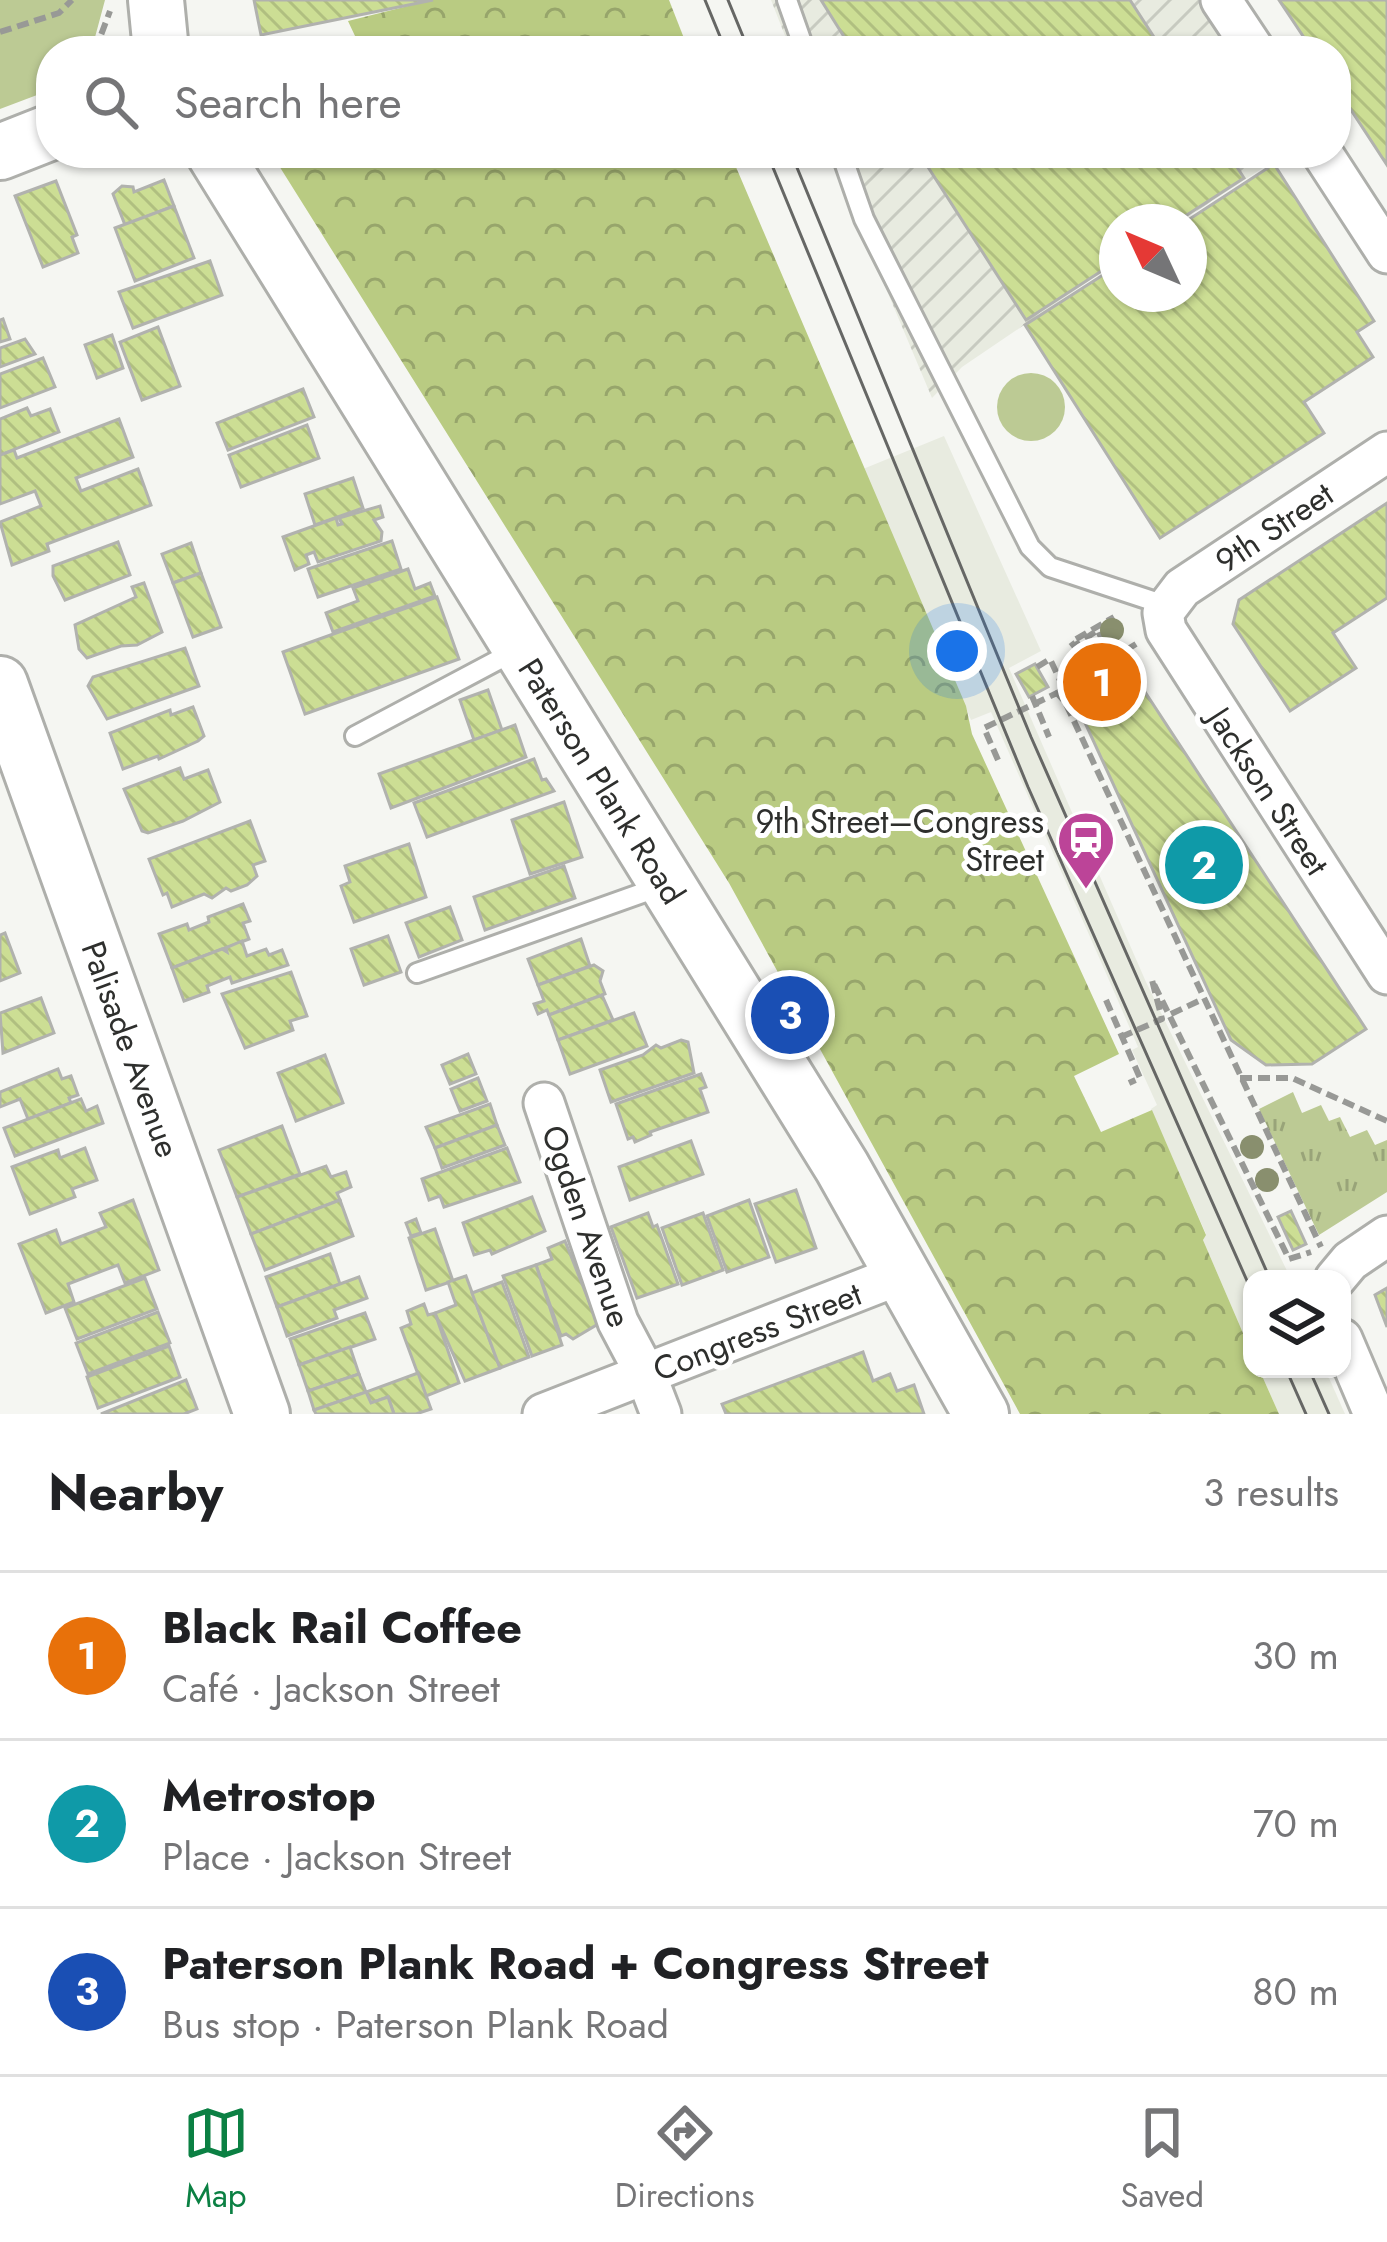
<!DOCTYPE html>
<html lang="en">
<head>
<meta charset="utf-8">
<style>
	body { margin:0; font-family:Jost,sans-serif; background:#f2f2f2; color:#202124 }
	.controls { position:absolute; right:36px; bottom:36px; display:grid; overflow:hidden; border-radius:24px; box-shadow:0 3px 9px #0004 }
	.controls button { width:108px; height:108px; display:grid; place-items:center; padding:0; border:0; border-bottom:3px solid #e0e0e0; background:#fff; color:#202124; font:60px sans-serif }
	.compass { position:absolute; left:1099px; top:204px; width:108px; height:108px; border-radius:50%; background:#fff; box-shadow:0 3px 9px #0004; rotate:314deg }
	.you { position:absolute; left:957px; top:651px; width:42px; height:42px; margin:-30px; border:9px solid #fff; border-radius:50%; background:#1a73e8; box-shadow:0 0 0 18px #1a73e833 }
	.badge { display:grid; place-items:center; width:78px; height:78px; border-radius:50%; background:#0b8043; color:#fff; font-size:39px; font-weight:700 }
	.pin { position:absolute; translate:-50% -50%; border:6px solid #fff; box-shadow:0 3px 12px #0006 }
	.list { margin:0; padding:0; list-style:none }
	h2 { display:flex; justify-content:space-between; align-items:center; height:156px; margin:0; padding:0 48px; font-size:51px }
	h2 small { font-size:39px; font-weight:400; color:#757577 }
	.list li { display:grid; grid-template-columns:78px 1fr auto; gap:36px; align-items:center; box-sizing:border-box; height:168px; padding:0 48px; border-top:3px solid #e0e0e0 }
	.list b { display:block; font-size:45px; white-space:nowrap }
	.list p { margin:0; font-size:39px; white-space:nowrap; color:#757577 }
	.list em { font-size:39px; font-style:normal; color:#757577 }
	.icon { flex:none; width:66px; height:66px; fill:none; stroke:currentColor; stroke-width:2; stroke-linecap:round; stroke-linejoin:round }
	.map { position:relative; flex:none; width:1387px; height:1414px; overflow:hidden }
	.search { position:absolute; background:#fff; box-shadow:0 3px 9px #0004; left:36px; right:36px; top:36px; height:132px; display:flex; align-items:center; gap:30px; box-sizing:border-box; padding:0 42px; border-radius:48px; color:#757577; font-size:45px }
	.sheet { height:660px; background:#fff }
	nav { display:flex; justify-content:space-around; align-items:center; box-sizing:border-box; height:168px; border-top:3px solid #e0e0e0; background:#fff; font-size:33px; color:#757577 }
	nav a { display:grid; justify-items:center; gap:6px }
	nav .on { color:#0b8043 }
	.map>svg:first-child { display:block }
	.built { fill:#e8ebe0 }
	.industrial { fill:url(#industrial-furrows) }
	.grass { fill:url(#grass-tufts) }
	.forest { fill:url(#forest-crowns) }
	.park { fill:#bcca94 }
	.building { fill:url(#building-back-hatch); stroke:#b1b2ae; stroke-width:3 }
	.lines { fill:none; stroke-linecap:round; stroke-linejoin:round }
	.service-casing { stroke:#aeafab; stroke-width:24 }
	.minor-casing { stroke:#aeafab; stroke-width:45 }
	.secondary-casing { stroke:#aeafab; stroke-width:60 }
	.path { stroke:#989996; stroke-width:6; stroke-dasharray:12 6; stroke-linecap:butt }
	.service { stroke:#fff; stroke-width:18 }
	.minor { stroke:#fff; stroke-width:39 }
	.secondary { stroke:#fff; stroke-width:54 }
	.tram { stroke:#666765; stroke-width:3 }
	.tree { fill:#898f6e }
	.labels { text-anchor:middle; stroke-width:10; stroke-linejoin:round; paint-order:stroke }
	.street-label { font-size:33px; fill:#2e2f2d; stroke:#fff }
	.poi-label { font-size:33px; fill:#2e2f2d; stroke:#fff; text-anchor:end }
</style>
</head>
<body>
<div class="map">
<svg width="1387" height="1414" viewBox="0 0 1387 1414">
	<defs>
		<pattern id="industrial-furrows" width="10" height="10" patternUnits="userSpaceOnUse" patternTransform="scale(3)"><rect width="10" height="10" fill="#e8ebe0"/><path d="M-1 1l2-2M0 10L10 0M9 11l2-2" fill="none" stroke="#c7cac0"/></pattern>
		<pattern id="grass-tufts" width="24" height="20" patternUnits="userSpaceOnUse" patternTransform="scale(3)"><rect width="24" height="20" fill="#bcca94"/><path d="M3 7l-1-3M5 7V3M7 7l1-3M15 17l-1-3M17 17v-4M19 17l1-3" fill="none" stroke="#99a479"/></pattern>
		<pattern id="forest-crowns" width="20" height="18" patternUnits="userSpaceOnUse" patternTransform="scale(3)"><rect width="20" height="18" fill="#b9cb82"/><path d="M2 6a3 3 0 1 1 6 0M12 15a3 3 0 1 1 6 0" fill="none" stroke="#97a56b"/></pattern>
		<pattern id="building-back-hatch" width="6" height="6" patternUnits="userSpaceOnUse" patternTransform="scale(3)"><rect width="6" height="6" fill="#ccde94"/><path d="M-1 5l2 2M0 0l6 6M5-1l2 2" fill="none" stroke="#b0bf80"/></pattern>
	</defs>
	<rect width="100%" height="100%" fill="#f5f6f2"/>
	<g class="built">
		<polygon points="944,436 1041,651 1009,668 1146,982 1291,1279 1252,1279 1252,1354 1203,1240 1206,1234 1151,1109 1157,1105 1132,1050 1138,1047 1116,996 991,712 971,720 863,469"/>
		<polygon points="1259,1369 1325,1369 1345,1414 1279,1414"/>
	</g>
	<g class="industrial">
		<polygon points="771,0 1211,0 1242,51 791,51"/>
		<polygon points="829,153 1286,153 1180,222 1117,222 1117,262 962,367 932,398"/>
	</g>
	<polygon class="grass" points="1293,1092 1302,1113 1321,1105 1329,1121 1340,1117 1350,1137 1367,1130 1375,1145 1387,1140 1387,1192 1319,1235 1259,1109"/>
	<g class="forest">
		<polygon points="432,0 669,0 689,51 362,51 348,21"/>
		<polygon points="271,153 730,153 966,706 972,734 1119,1054 1074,1076 1101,1132 1152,1110 1206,1235 1203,1240 1252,1354 1252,1369 1259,1369 1279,1414 1020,1414 729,883"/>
	</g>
	<g class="park">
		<polygon points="0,0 105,0 94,41 85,51 51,51 51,85 45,92 0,109"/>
		<circle cx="1031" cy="407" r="34"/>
	</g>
	<g class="building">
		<polygon points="254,0 433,0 261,35"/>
		<polygon points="821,0 1130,0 1163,51 853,51"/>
		<polygon points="1279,0 1387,0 1387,165 1336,87 1336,51 1313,51"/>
		<polygon points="919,153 1228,153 1244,178 1176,222 1117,222 1117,261 1026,320"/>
		<polygon points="1274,164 1374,321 1357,332 1373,357 1304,402 1324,433 1160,538 1025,325 1117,266 1117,294 1189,294 1189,222 1185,222"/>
		<polygon points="164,180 174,206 125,225 113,194 122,186 133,187 134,192"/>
		<polygon points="56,181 77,235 72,237 78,253 43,267 15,196"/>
		<polygon points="174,206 194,258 135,281 115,228"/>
		<polygon points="210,261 222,295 133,328 119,292"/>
		<polygon points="3,319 10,339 0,342 0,320"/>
		<polygon points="158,327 180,386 142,400 120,342"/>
		<polygon points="112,335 123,368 97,378 85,345"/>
		<polygon points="25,339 35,354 0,367 0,348"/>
		<polygon points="43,358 55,387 0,408 0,374"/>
		<polygon points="303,389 314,417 228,450 217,423"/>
		<polygon points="27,408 31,416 50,409 59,432 0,455 0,419"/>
		<polygon points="119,419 133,457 76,478 81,491 138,469 151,505 47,544 49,551 12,565 0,522 41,506 35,491 0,504 0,455 14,450 17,458"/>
		<polygon points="307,425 319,458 241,487 229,455"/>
		<polygon points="353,478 363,508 315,525 305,494"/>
		<polygon points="1387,503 1387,598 1333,633 1356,668 1290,711 1233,624 1239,600"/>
		<polygon points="380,506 383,517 374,520 382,532 381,541 318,562 314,552 306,555 309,564 295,570 283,537 336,518 338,525 342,524 339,518"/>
		<polygon points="392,541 401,569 318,597 308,569"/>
		<polygon points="118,542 130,575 65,600 53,576 53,566"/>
		<polygon points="191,543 201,573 173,583 162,554"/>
		<polygon points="408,569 415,589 430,583 435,596 333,632 326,613 358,601 353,588"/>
		<polygon points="201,573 221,627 193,637 173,583"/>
		<polygon points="144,583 162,632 137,645 121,646 87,658 79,649 75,625 136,597 132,587"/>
		<polygon points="437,597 459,659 305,714 283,652"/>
		<polygon points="185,648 199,686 107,719 88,686 93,677"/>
		<polygon points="1035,664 1048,687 1029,697 1016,674"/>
		<polygon points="1128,666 1366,1029 1312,1064 1266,1065 1231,1040 1075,701"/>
		<polygon points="488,690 502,730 474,740 460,700"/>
		<polygon points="193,707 204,736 198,741 159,759 158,756 123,769 110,733 170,710 171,715"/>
		<polygon points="515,725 526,757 391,808 379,774"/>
		<polygon points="534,759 542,780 546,779 554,791 427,837 414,803"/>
		<polygon points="180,768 184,779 208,770 220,802 183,821 148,833 142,831 124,789"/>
		<polygon points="564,802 582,857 530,874 512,820"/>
		<polygon points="250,821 265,861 253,865 257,876 247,885 231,891 226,888 212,898 204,894 172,907 167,893 163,895 149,859"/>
		<polygon points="409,844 426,897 354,922 341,886 350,882 345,866"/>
		<polygon points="564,866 575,898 485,930 474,897"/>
		<polygon points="243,904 250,921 243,923 249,939 172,968 159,934 187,924 189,930 209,922 208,917"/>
		<polygon points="450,907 462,940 419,957 406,923"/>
		<polygon points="5,933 20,973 0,981 0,935"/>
		<polygon points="388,936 401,972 364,985 351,949"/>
		<polygon points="581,939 590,966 538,985 528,959"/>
		<polygon points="242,941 247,956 266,949 269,955 282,950 288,965 232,983 230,977 207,986 209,992 184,1001 172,968 222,949 227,952 226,948"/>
		<polygon points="594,965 603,971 600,981 605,994 549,1015 547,1010 538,1014 534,1004 544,1001 538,985"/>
		<polygon points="291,972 307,1016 290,1021 293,1030 245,1048 222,994"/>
		<polygon points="602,995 613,1020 558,1040 549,1015"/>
		<polygon points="41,998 54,1033 3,1053 0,1013"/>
		<polygon points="634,1013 647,1046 570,1074 558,1040"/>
		<polygon points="681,1040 688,1042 694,1073 611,1102 600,1070 643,1055 656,1045 661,1048"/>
		<polygon points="468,1054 476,1074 450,1084 442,1065"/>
		<polygon points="325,1055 343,1103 296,1121 278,1073"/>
		<polygon points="58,1069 62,1079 71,1076 78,1095 69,1098 71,1103 28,1119 20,1099 0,1107 0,1092"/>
		<polygon points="701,1074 706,1087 700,1089 708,1112 650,1132 651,1135 635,1142 633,1137 628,1139 616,1104"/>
		<polygon points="478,1078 487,1101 460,1111 451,1089"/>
		<polygon points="81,1099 86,1111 97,1106 103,1123 15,1156 4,1128"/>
		<polygon points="490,1104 497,1125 435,1148 426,1127"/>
		<polygon points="497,1125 505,1145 442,1168 435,1148"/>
		<polygon points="282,1126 300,1174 237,1197 219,1150"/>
		<polygon points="691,1141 703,1174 630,1200 619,1167"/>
		<polygon points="85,1148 97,1180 72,1189 75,1197 30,1214 12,1167 58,1150 60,1158"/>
		<polygon points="507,1148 520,1182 444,1207 440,1196 429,1200 422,1179"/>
		<polygon points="326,1166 331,1177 346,1172 351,1187 337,1193 340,1200 251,1234 237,1197"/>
		<polygon points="796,1190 816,1248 776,1262 755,1204"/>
		<polygon points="532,1197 545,1231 492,1254 490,1250 474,1255 463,1223"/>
		<polygon points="133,1200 159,1270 125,1283 118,1265 68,1284 74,1302 46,1313 19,1244 56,1230 61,1244 106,1227 100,1213"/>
		<polygon points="340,1200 353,1236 265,1270 251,1234"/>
		<polygon points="749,1200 769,1257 727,1272 707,1216"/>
		<polygon points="1291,1211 1306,1244 1293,1250 1278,1217"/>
		<polygon points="648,1213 653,1227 657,1225 678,1284 637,1298 611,1227"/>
		<polygon points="703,1213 723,1270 682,1285 662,1228"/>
		<polygon points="416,1219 421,1233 411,1236 406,1223"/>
		<polygon points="435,1229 453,1281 426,1290 409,1238"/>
		<polygon points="565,1241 598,1324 573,1339 566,1334 561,1336 536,1265 552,1259 548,1248"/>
		<polygon points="330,1254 340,1284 277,1307 266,1277"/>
		<polygon points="536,1265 562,1345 532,1356 503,1276"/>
		<polygon points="466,1276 500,1368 465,1381 435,1313 456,1305 448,1282"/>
		<polygon points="359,1277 367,1298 334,1310 337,1318 287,1336 277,1307"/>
		<polygon points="145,1278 157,1309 77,1339 65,1308"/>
		<polygon points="502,1282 529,1357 500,1368 472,1293"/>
		<polygon points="1387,1288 1387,1327 1375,1295"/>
		<polygon points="424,1304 428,1315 435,1313 459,1383 426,1396 401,1328 411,1324 407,1311"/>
		<polygon points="158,1312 170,1343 88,1374 76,1343"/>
		<polygon points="365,1313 375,1339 299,1365 290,1339"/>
		<polygon points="169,1346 180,1377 98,1408 87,1377"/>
		<polygon points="350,1347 359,1374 308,1391 299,1365"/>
		<polygon points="863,1352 873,1381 890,1374 897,1391 914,1385 924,1414 726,1414 722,1404"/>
		<polygon points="418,1373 431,1409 416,1414 394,1414 388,1397 371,1403 366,1392"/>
		<polygon points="359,1374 366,1392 314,1410 308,1391"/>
		<polygon points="186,1380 197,1409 184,1414 101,1414"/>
		<polygon points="366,1392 371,1403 388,1397 394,1414 316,1414 314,1410"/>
	</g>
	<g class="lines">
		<g class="service-casing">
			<g id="service">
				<polyline points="787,0 805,51"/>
				<polyline points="841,153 864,219 1030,547 1050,567 1165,605"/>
				<polyline points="355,736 515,651"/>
				<polyline points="417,973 662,886"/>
			</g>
		</g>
		<g class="minor-casing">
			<g id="minor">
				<polyline points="1221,0 1255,51"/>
				<polyline points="1322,153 1387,253"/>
				<polyline points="1387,452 1182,588 1163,613 1166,630 1387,974"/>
				<polyline points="544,1103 618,1322 646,1375 661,1414"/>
				<polyline points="1335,1279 1350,1261 1387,1236"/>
				<polyline points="1342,1339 1374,1414"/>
				<polyline points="543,1414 904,1273"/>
			</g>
		</g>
		<g class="secondary-casing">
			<g id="secondary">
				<polyline points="156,0 161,51"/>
				<polyline points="0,152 51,132"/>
				<polyline points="214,153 842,1167 981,1414"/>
				<polyline points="0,684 262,1414"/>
			</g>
		</g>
		<g class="path">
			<polyline points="0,32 59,13 72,0"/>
			<polyline points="95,51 110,11"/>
			<polyline points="1136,644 1057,693 1065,702 1321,1247"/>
			<polyline points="1110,660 1098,630 1074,646 1071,642 1114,617"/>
			<polyline points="1037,667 1050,659 1064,689"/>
			<polyline points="1032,696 1049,737"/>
			<polyline points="998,760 984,728 1057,693"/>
			<polyline points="1106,1000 1140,1078 1129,1083"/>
			<polyline points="1171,1014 1203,999"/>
			<polyline points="1121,1037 1162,1019 1152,980 1289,1259 1311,1252"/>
			<polyline points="1240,1078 1292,1078 1387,1121"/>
		</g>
		<use href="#service" class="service"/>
		<use href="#minor" class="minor"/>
		<use href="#secondary" class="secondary"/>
		<g class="tram">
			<polyline points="705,0 726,51"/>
			<polyline points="728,0 749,51"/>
			<polyline points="767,153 1028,787 1252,1292"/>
			<polyline points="791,153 1031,737 1270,1279"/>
			<polyline points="1286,1369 1306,1414"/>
			<polyline points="1309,1369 1329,1414"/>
		</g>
	</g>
	<g class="tree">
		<circle cx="1112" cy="630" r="12"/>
		<circle cx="1252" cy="1147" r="12"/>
		<circle cx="1267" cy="1180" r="12"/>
	</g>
	<defs>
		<g id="station-pin" transform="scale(3)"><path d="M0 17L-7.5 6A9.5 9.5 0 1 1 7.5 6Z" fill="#bc4498" stroke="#fff"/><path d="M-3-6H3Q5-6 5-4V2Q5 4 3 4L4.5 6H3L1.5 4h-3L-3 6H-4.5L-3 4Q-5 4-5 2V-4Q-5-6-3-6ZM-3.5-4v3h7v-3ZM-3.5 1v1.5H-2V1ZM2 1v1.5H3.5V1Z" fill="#fff"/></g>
	</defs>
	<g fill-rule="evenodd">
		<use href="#station-pin" x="1086" y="840"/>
	</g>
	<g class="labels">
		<g class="street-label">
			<text transform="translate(1274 527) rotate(-34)" y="12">9th Street</text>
			<text transform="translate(602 781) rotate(58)" y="12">Paterson Plank Road</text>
			<text transform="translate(1269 791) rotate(57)" y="12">Jackson Street</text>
			<text transform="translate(131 1049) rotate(70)" y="12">Palisade Avenue</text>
			<text transform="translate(587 1226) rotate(71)" y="12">Ogden Avenue</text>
			<text transform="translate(757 1331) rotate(-21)" y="12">Congress Street</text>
		</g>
		<g class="poi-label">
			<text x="1044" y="833">9th Street–Congress<tspan x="1044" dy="38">Street</tspan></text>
		</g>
	</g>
</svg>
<div class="controls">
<button><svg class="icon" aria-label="layers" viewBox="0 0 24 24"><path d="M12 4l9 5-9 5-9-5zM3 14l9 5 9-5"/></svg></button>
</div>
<svg class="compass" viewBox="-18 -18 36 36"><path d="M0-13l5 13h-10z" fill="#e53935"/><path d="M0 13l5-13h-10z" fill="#757577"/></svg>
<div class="you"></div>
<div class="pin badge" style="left:1102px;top:682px;background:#e8710a">1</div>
<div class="pin badge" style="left:1204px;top:865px;background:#0f9aa8">2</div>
<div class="pin badge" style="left:790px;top:1015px;background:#1a4fb4">3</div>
<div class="search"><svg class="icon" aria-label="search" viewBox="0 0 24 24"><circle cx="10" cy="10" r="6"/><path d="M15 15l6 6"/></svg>Search here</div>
</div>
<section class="sheet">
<h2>Nearby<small>3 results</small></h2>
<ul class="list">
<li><span class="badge" style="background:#e8710a">1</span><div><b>Black Rail Coffee</b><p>Café · Jackson Street</p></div><em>30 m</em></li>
<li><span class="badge" style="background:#0f9aa8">2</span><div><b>Metrostop</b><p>Place · Jackson Street</p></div><em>70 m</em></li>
<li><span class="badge" style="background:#1a4fb4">3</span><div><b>Paterson Plank Road + Congress Street</b><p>Bus stop · Paterson Plank Road</p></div><em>80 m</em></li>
</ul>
</section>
<nav>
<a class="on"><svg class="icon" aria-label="map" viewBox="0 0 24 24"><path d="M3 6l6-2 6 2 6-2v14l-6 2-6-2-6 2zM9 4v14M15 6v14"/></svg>Map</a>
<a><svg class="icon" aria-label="directions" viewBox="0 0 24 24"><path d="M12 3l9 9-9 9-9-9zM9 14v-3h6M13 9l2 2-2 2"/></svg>Directions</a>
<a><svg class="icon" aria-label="saved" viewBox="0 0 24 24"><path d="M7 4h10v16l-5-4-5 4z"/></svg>Saved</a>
</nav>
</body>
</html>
